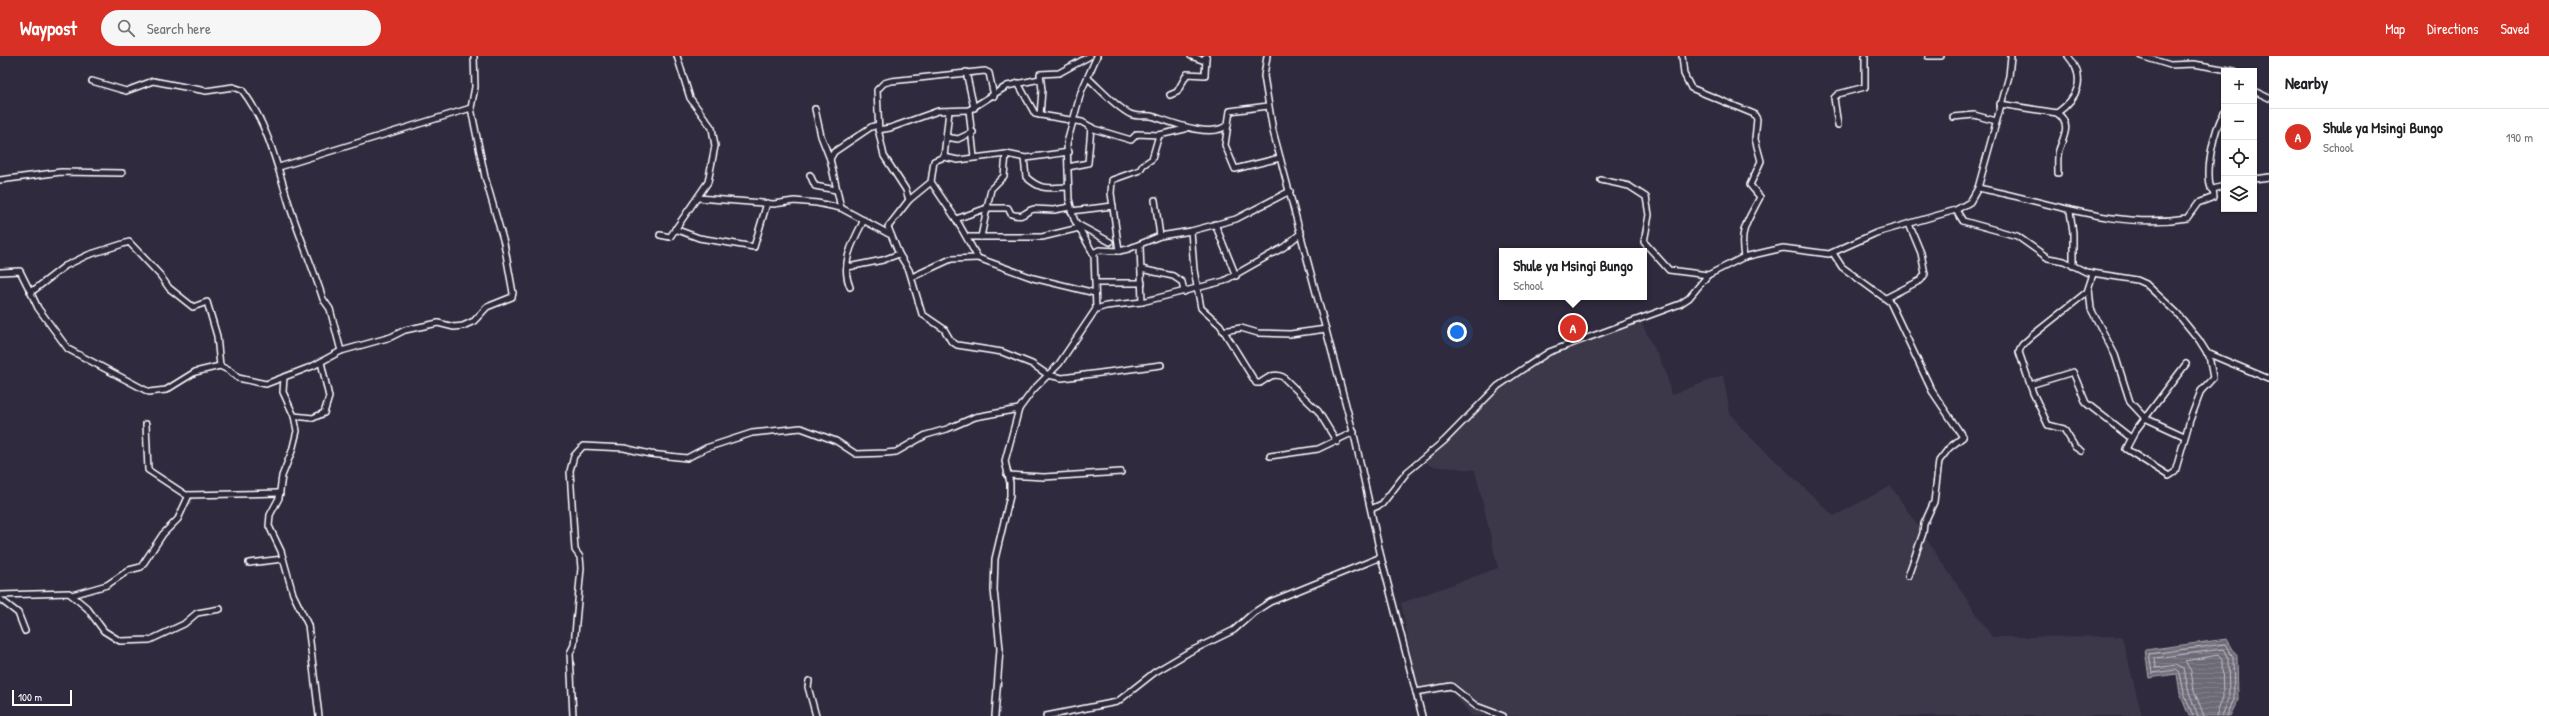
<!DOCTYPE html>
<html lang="en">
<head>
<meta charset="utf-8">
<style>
	body { margin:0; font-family:"Patrick Hand",sans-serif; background:#f6f6f6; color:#202124 }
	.controls { position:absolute; right:12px; top:12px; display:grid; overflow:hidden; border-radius:0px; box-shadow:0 1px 3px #0004 }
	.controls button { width:36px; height:36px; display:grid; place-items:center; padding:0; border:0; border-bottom:1px solid #e0e0e0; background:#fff; color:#202124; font:20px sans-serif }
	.scale { position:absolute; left:12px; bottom:10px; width:60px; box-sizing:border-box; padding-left:4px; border:2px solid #fff; border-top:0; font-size:11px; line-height:14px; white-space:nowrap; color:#fff; -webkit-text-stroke:3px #2f2a3d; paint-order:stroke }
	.you { position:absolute; left:1457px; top:276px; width:14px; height:14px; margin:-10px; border:3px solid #fff; border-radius:50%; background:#1a73e8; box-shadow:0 0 0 6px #1a73e833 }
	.badge { display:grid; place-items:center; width:26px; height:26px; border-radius:50%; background:#d93025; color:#fff; font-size:13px; font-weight:700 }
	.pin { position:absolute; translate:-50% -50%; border:2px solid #fff; box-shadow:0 1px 4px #0006 }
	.popup { position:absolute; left:1499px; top:192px; width:148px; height:52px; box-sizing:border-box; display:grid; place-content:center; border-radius:0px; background:#fff; filter:drop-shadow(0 1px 3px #0005); font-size:13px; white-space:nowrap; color:#757577 }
	.popup b { font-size:15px; color:#202124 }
	.popup::after { content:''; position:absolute; left:50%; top:100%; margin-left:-8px; border:8px solid transparent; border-top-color:#fff }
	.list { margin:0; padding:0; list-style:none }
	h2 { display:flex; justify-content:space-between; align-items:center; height:52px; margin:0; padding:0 16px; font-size:17px }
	h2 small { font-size:13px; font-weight:400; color:#757577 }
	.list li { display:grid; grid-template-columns:26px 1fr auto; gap:12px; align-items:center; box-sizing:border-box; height:56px; padding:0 16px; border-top:1px solid #e0e0e0 }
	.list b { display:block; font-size:15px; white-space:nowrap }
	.list p { margin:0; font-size:13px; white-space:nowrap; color:#757577 }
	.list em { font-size:13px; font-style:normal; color:#757577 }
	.icon { flex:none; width:22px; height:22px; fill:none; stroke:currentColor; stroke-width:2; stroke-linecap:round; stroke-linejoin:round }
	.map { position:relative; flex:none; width:2269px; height:660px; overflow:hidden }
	header { display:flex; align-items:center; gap:24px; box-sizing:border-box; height:56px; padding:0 20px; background:#d93025; color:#fff }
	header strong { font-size:19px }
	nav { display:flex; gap:22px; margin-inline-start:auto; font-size:14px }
	.search { width:280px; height:36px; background:#f6f6f6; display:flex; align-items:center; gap:10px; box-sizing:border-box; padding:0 14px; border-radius:22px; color:#757577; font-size:15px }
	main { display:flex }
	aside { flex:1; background:#fff }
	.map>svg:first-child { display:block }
	.built { fill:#3c3749 }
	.water { fill:url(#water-rules); stroke:#a7a6ad }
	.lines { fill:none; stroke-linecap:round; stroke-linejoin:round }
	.shore { stroke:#c5c3c9; stroke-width:1 }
	.minor-casing { stroke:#fff; stroke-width:8 }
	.minor { stroke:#2f2a3d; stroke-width:5 }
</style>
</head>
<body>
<header>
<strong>Waypost</strong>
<div class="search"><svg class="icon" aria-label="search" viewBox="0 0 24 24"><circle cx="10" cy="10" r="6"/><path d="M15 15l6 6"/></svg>Search here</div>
<nav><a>Map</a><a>Directions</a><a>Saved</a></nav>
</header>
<main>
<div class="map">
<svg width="2269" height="660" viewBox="0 0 2269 660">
	<defs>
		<pattern id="water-rules" width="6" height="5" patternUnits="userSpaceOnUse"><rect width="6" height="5" fill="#6d6a77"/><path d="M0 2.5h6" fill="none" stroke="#83808b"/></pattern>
	</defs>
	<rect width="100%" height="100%" fill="#2f2a3d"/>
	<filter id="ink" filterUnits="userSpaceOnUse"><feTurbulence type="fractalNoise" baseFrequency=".025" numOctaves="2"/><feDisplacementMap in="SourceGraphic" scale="8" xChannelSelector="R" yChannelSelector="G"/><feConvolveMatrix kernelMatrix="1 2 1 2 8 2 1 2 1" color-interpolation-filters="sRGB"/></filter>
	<g filter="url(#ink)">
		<polygon class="built" points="1640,264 1666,316 1671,339 1723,319 1730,357 1742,373 1834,460 1891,430 1992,581 2122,580 2142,660 1472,660 1451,635 1419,642 1401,547 1498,512 1475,414 1430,410 1424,401 1459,369 1481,343 1537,301"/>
		<polygon class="water" points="2227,583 2237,600 2238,644 2230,660 2189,660 2180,638 2177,618 2149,622 2145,594"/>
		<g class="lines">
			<g class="shore">
				<polyline points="2193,660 2184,637 2180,617 2176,614 2152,617 2149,598 2225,588 2233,601 2234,643 2227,660"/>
				<polyline points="2198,660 2189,636 2184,613 2176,609 2156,612 2155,602 2223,593 2228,602 2229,642 2222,660"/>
				<polyline points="2204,660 2194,634 2191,615 2185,605 2218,599 2222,604 2223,641 2216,660"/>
			</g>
			<g class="minor-casing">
				<g id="minor">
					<polyline points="1191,0 1202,4 1206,1"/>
					<polyline points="1267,0 1264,20 1273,75 1355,383 1381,501 1422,660"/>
					<path d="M1682,0L1684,18L1691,32L1754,58L1757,63L1755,83L1761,105L1750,129L1760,141C1748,165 1739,173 1744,201"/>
					<polyline points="1928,0 1941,0"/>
					<polyline points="2141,0 2170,9 2194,8 2234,15"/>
					<polyline points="966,16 974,52"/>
					<path d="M1088,22C1101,34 1115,50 1130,58C1139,62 1146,58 1155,61C1170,66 1214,84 1228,68L1230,55L1268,50"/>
					<path d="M92,25L126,35L153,25L206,35L233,31L242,34C267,66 277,109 289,148C299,180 313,211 323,243L330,253L341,295"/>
					<polyline points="1018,27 1035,58 1082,66 1094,73 1131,84 1137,78 1159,79 1185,73"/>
					<polyline points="2254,35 2269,42"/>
					<polyline points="1170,39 1177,36 1187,18 1205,19 1206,2"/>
					<path d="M2000,48L2057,57C2072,68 2064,80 2059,94C2057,101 2058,110 2058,117"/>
					<polyline points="815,53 821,80 830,103"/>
					<polyline points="969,54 974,101"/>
					<path d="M2057,57C2078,42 2087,22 2068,0"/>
					<polyline points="1040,59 1042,34 1040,18 1059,17 1090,0"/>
					<polyline points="1953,61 1974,59 1996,65"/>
					<polyline points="1228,68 1225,89 1235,113 1280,102"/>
					<polyline points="1838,69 1834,42 1838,38 1865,31 1865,0"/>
					<polyline points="878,74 890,72 938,55 969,54 1007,30 1040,23"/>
					<polyline points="946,81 958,83 973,76"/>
					<polyline points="1069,96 1026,102 1006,98 958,104 944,101 934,105 931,126 909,144 888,171 899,198 909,214 922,258 944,273 951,285 957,289 1002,296 1032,308 1048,319 1062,322 1161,309"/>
					<polyline points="944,101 949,55"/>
					<path d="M1024,102L1026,121C1043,136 1048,131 1068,131"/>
					<polyline points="279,111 471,52"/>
					<polyline points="1068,111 1088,107 1091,71"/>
					<polyline points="810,119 815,130 836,134"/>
					<polyline points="2254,123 2269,121"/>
					<polyline points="0,124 61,116 122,117"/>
					<polyline points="1601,124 1629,130 1646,141 1649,159 1644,186 1669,214 1708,219"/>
					<polyline points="931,126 956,163 978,202 1033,222 1095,237"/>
					<path d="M1978,132C2047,145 2115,174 2187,162L2198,147L2214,141L2213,133L2224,130"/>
					<path d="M2212,135C2204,117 2214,73 2224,57"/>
					<polyline points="698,142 774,148 794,145 817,147 841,152 889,178"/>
					<polyline points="909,144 906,134 884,100 879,77 877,34 884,27 891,25 985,15 989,17 994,40"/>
					<polyline points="1155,144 1160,180"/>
					<polyline points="841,152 830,103 834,96 871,71 878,69"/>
					<polyline points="1956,154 1963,165 2017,180 2048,202 2064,205 2086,216 2137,224 2146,228 2177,257 2199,284 2209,300 2213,322 2201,335 2190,364 2175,416 2169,420 2126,393 2136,374 2186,308"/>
					<polyline points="1071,155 1113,150"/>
					<polyline points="2070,155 2073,177 2073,210"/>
					<path d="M956,163L987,152H1008L1011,158C1025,163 1024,155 1034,153L1054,154L1070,151"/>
					<polyline points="1077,168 1110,186"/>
					<polyline points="1215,168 1236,220"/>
					<polyline points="675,173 699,182 754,191 767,147"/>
					<path d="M1191,175L1194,214L1201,252L1220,269L1256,327H1260C1268,322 1273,316 1283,321L1318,355L1337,386"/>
					<polyline points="660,179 670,181 708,126 715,90 712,72 690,42 677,0"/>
					<polyline points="967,181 1042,181 1079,172"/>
					<polyline points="981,181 991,133 1004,120 1006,98"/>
					<polyline points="1140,190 1142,246"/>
					<polyline points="1119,195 1111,137 1112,124 1140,114 1143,109 1152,103 1159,79"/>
					<polyline points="1093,197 1099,194 1119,195 1128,193 1160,180 1191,175 1236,163 1290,135"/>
					<polyline points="1833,197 1842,211 1890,246 1932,335 1963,381 1949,392 1939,405 1934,446 1924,468 1923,477 1908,520"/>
					<polyline points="848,211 883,204 899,198"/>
					<polyline points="1141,213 1173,220 1182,226 1184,236"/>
					<polyline points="0,216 20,215 29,233 34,234 65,210 88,199 129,186 160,219 169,232 193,251 207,246 217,280 220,310"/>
					<polyline points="912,221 951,203 978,202"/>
					<polyline points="1096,227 1142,227"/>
					<path d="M850,231C840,208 853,185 864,164"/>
					<polyline points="29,233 38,252 68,293 149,336 166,334 195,316 220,310 230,315 238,322 266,328 313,310 341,295 391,281 405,274 438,267 454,271 463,270 474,265 487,251 512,241 513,237 504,187 485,121 471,52 475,31 474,0"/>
					<polyline points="2089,233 2091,253 2115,299 2130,346 2145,362 2184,380"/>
					<polyline points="1886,242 1921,224 1925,218 1921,197 1909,168"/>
					<polyline points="1096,253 1094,199 1074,163 1069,143 1067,87 1081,36 1097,0"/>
					<polyline points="1223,275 1241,272 1258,277 1290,278 1326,273"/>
					<polyline points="2207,297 2269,323"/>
					<polyline points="284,321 283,336 294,360 297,375 292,395 282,420 279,442 270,459 269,470 281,495 293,538 308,569 319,660"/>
					<polyline points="2030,329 2073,316 2086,347 2131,382"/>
					<polyline points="294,360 313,362 324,357 329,341 321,306"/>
					<polyline points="146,368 148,414 186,439 280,437"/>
					<polyline points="2081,395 2075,391 2064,373 2048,369 2033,337 2019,296 2022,289 2033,279 2087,236 2093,218"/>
					<polyline points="1270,400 1318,393 1354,376"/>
					<polyline points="1007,419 1044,421 1121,416"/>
					<polyline points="1371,453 1382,448 1407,416 1444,385 1498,330 1520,315 1549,296 1680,248 1689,242 1708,219 1744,201 1783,192 1829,198 1876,177 1956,154 1970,146 1978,132 2009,20 2011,0"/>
					<polyline points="249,507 283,503"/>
					<polyline points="0,539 69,537 87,552 104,575 120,585 150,584 184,568 197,557 220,553"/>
					<polyline points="72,539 107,529 129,514 141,511 163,478 178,463 189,439"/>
					<polyline points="0,543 18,557 25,575"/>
					<polyline points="809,625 808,631 816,660"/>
					<polyline points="1416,636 1451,630 1476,650 1503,660"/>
					<polyline points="573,660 570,597 574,589 581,512 580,501 575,494 570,415 574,400 583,390 624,392 650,398 687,402 706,392 752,377 801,372 836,385 856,398 886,397 896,396 926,379 947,373 975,361 1019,353 1033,334 1059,308 1096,253 1106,250 1142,246 1224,225 1284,191 1301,177"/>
					<polyline points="995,660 1000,593 994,534 995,503 1010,440 1010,427 1005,405 1019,353"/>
					<polyline points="1046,660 1117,646 1155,616 1189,596 1234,574 1253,557 1270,546 1381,501"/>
				</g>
			</g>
			<use href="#minor" class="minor"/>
		</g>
	</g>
</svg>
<div class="controls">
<button>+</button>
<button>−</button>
<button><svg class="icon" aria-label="locate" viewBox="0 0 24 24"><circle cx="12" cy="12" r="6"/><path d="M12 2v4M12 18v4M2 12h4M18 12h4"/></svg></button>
<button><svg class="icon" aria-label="layers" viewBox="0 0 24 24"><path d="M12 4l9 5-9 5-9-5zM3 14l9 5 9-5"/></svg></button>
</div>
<div class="scale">100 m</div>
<div class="you"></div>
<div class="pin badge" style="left:1573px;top:272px">A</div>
<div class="popup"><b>Shule ya Msingi Bungo</b>School</div>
</div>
<aside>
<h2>Nearby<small></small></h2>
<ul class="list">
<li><span class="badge">A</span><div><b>Shule ya Msingi Bungo</b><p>School</p></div><em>190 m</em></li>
</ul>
</aside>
</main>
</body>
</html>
